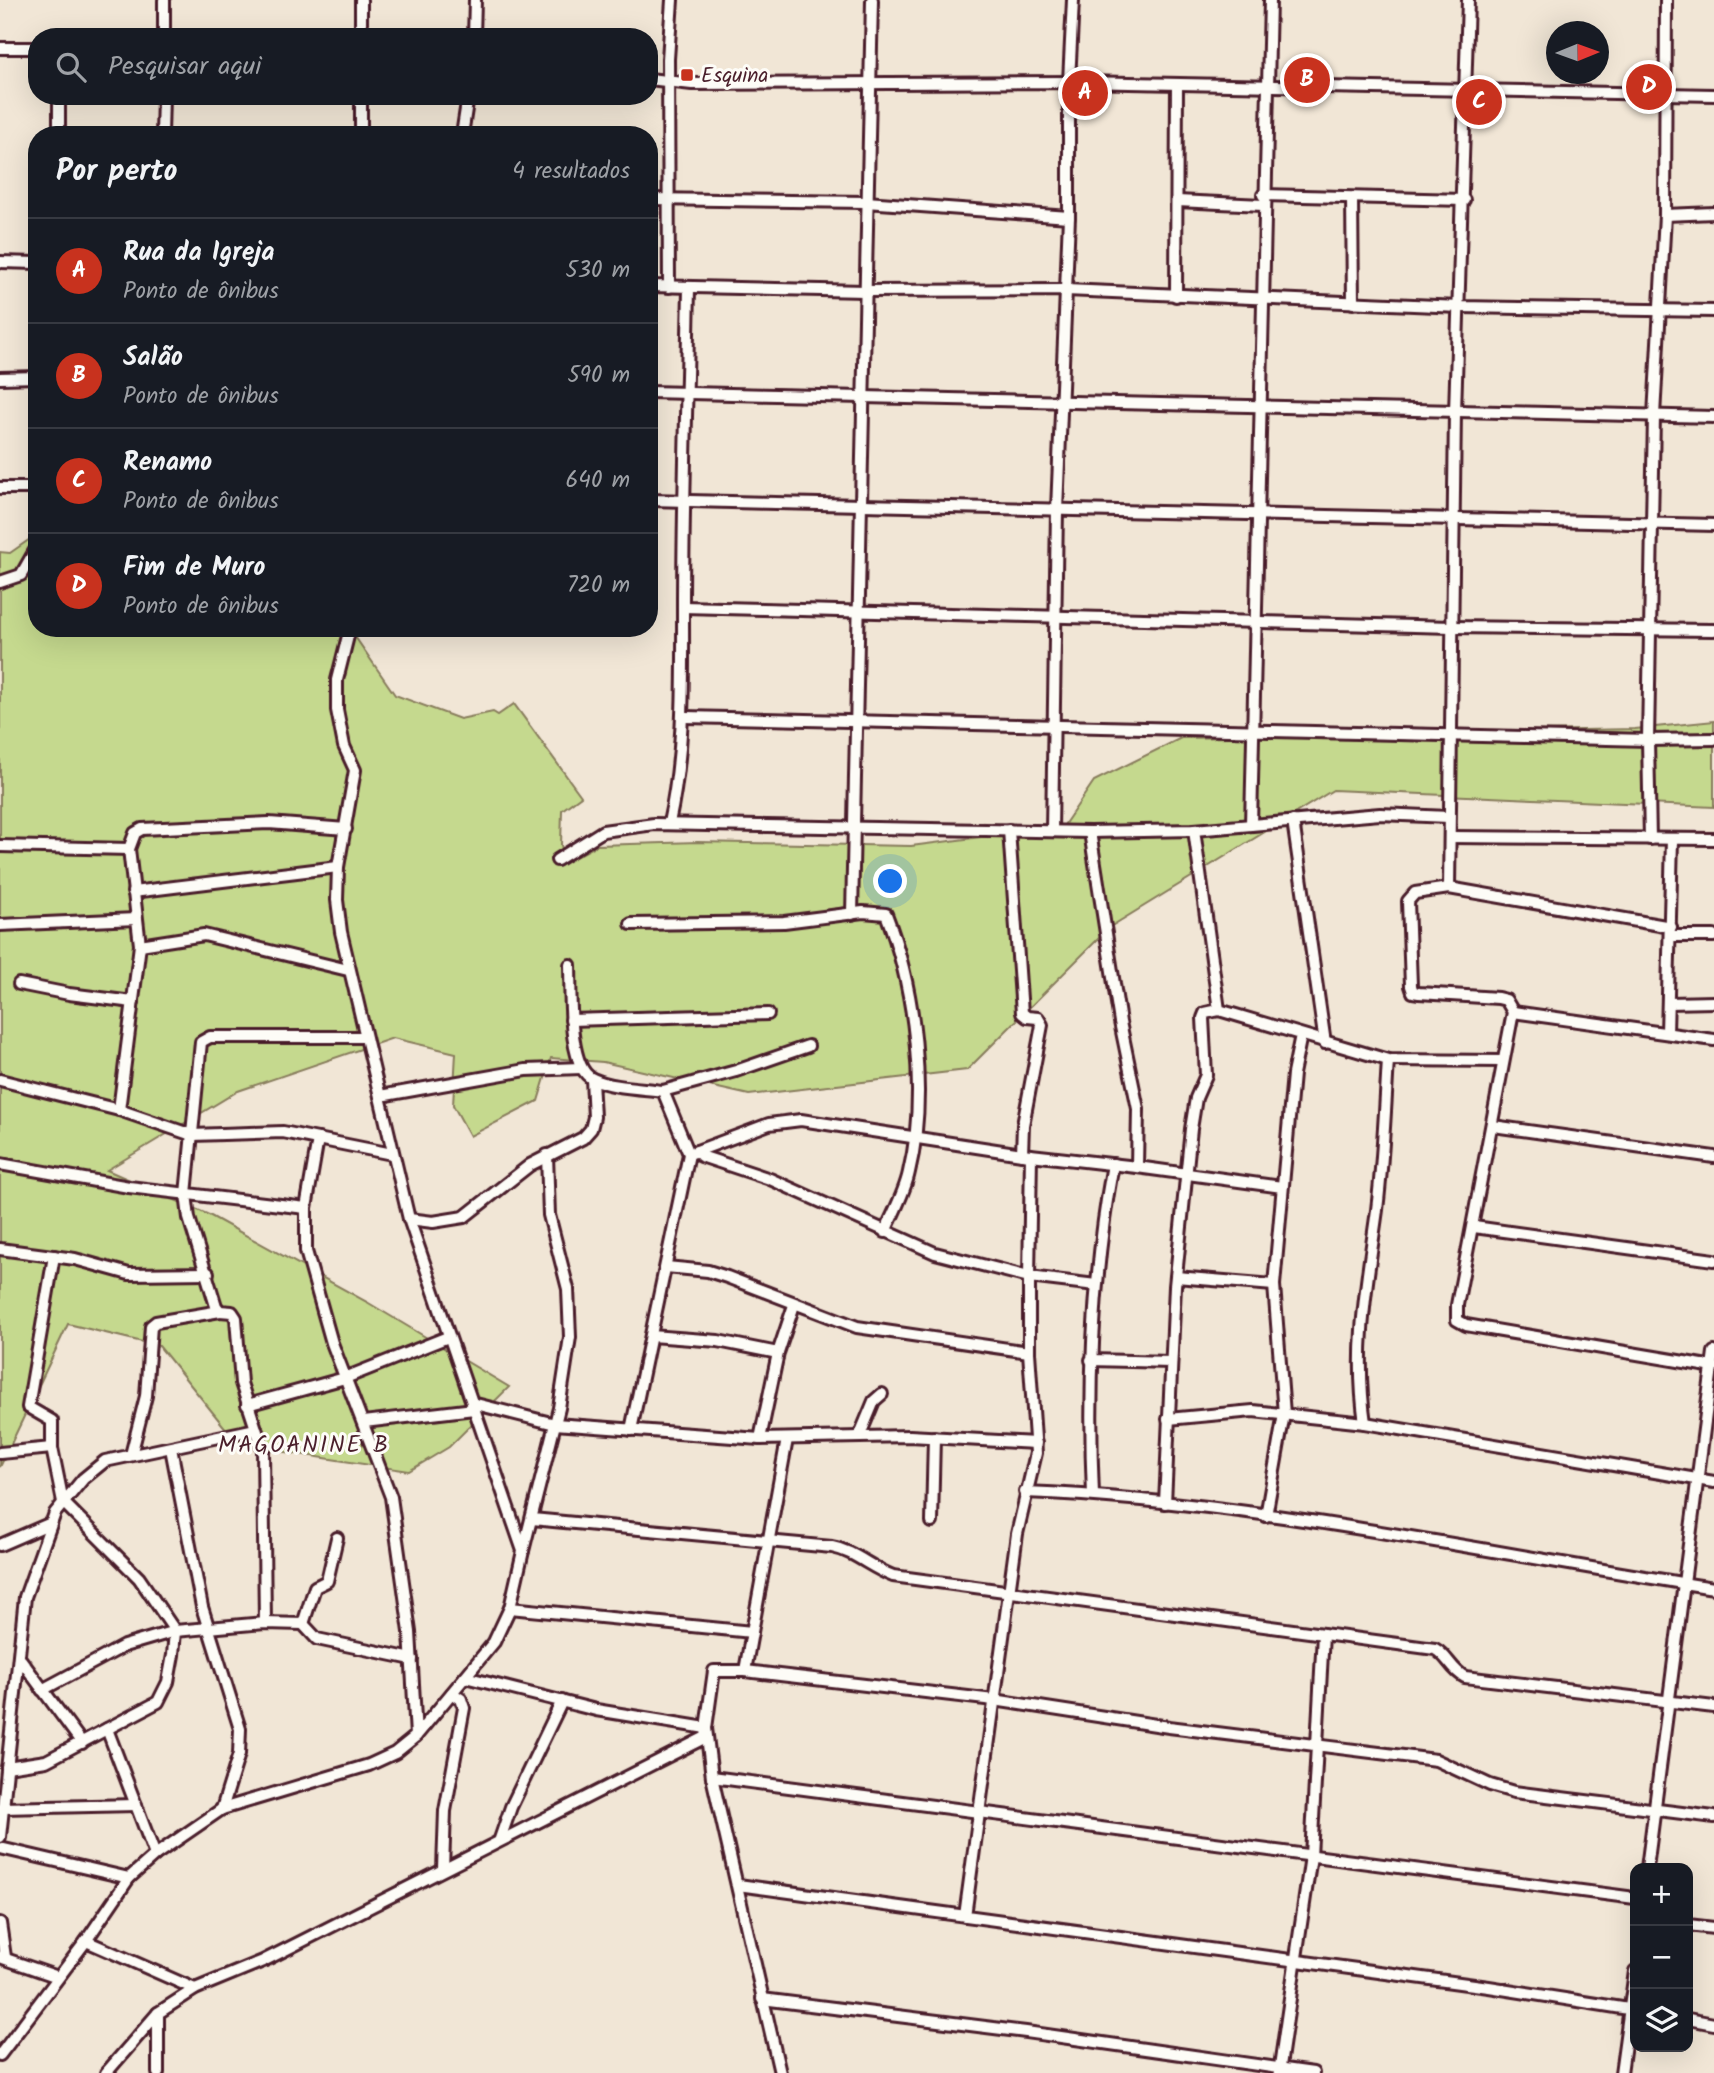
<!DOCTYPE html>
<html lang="pt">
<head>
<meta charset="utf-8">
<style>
	body { margin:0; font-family:Kalam,sans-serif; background:#20242c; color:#f1f3f6 }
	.controls { position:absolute; right:21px; bottom:21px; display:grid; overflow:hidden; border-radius:14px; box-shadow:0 7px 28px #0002 }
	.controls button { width:63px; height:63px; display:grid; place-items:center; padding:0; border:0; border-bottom:2px solid #363941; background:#171b24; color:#f1f3f6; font:35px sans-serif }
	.compass { position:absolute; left:1546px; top:21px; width:63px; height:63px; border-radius:50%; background:#171b24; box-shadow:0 7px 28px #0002; rotate:89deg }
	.you { position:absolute; left:891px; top:882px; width:24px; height:24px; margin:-18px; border:5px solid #fff; border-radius:50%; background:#1a73e8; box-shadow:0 0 0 10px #1a73e833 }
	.badge { display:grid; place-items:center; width:46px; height:46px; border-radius:50%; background:#c8321e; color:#fff; font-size:23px; font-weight:700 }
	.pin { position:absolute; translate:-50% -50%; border:4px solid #fff; box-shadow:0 2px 7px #0006 }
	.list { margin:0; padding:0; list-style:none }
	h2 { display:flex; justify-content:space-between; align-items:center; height:91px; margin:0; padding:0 28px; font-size:30px }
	h2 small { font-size:23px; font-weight:400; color:#9ea1a6 }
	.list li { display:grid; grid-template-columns:46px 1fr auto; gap:21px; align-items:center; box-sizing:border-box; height:105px; padding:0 28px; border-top:2px solid #363941 }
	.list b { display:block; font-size:26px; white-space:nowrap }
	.list p { margin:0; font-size:23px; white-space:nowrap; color:#9ea1a6 }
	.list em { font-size:23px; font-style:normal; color:#9ea1a6 }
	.icon { flex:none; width:38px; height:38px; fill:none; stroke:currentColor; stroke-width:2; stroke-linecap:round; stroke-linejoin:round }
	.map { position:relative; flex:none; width:1714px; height:2073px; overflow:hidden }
	.search { position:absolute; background:#171b24; box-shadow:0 7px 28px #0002; left:28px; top:28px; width:630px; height:77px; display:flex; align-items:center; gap:18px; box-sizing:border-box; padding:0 24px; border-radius:28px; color:#9ea1a6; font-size:26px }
	.panel { position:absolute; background:#171b24; box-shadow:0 7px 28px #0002; left:28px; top:126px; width:630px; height:511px; border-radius:28px }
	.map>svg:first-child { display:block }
	.green { fill:#c5d98e; stroke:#887c5c; stroke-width:2 }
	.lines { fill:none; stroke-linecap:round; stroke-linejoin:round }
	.minor-casing { stroke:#4a1f2b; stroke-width:16 }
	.minor { stroke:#fdfcf7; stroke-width:10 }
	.poi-dot { fill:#c8321e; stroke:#fdfcf7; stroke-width:2.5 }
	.labels { text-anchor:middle; stroke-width:6; stroke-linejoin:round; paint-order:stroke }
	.poi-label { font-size:21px; fill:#4a1f2b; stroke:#fdfcf7; text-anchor:start }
	.neighbourhood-label { font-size:23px; letter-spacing:2px; fill:#4a1f2b; stroke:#fdfcf7 }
</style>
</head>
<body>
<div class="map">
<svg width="1714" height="2073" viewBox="0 0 1714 2073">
	<rect width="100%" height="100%" fill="#f1e6d6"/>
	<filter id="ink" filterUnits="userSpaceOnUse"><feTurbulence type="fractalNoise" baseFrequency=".0143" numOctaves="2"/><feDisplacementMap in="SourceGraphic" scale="14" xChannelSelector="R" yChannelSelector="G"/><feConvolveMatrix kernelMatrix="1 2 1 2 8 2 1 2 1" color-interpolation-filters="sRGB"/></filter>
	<g filter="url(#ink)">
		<polygon class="green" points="30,539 37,541 37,628 349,628 395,695 460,719 493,712 498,715 514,704 581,796 562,810 561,845 566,862 597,845 698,842 911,846 1028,831 1060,831 1094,781 1181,738 1635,729 1714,721 1714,807 1333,790 1110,927 967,1070 749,1095 603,1062 551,1058 538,1101 470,1136 453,1105 456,1053 393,1038 238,1091 107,1170 209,1215 367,1302 509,1387 449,1447 409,1471 239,1445 159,1346 68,1324 0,1467 0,552 10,553"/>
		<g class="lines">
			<g class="minor-casing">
				<g id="minor">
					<polyline points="164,0 164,37"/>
					<polyline points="361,0 361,37"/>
					<polyline points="474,37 475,0"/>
					<polyline points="0,48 37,48"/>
					<polyline points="649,79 692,84 1080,82 1714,95"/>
					<polyline points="59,96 59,135"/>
					<polyline points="162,135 163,96"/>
					<polyline points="361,135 361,96"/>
					<polyline points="462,135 468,96"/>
					<polyline points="1263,195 1464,200"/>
					<polyline points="1352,198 1353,303"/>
					<polyline points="649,199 866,202 1069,217"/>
					<polyline points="1177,201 1263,205"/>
					<polyline points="1665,215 1714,213"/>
					<polyline points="0,262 37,263"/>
					<polyline points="649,286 865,291 1066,290 1460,307 1714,311"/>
					<polyline points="669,287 668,59 672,0"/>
					<polyline points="1176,296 1177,84"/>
					<polyline points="0,378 37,377"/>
					<polyline points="649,392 1714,417"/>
					<polyline points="0,488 37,488"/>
					<polyline points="649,500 1714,525"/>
					<polyline points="0,582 21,575 37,547"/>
					<polyline points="683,607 1452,627 1714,630"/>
					<polyline points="685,717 1648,740 1714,739"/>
					<polyline points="1293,821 1325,1043"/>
					<path d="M669,823C685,750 683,681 683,607C683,500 687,394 689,288"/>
					<polyline points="1251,825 1270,0"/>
					<polyline points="1009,830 1022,1013 1027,1017 1038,1018 1042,1025 1023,1125 1022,1154"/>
					<polyline points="1194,830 1219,1010 1388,1060 1502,1061"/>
					<polyline points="1052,831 1057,510 1069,217 1069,82 1073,0"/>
					<polyline points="1450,837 1714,839"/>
					<polyline points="1650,839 1648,740 1654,416 1665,215 1666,0"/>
					<polyline points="0,846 129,849"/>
					<polyline points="557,860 603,831 654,824 1090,832 1194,830 1380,814 1449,817"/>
					<polyline points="1449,888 1455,412 1468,0"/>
					<polyline points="133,892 338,867"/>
					<polyline points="852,914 872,0"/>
					<path d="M631,924L784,922L863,912L886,914C915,988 928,1095 909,1172C905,1192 893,1213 885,1232"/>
					<polyline points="0,925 136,919"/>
					<polyline points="1671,927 1449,888 1415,893 1408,901 1411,986 1413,992 1419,993 1498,998 1506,1000 1513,1012 1457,1305 1457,1320 1466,1325 1714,1367"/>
					<polyline points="1671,936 1714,936"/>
					<polyline points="140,945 204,935 348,970"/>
					<path d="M570,965C571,990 567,1068 593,1079C613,1088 642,1088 663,1091L689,1154L631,1430"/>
					<polyline points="19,984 69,994 133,1002"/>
					<polyline points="1669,1003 1714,1002"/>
					<polyline points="1513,1012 1714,1040"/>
					<polyline points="571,1020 768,1014"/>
					<polyline points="1667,1033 1672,839"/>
					<polyline points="0,1080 119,1110 192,1135 283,1132 392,1154"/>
					<polyline points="663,1091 736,1071 808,1046"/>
					<polyline points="380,1096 526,1070 581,1068"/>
					<polyline points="119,1110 140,945 129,849 135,833 142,829 269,823 346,829"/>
					<polyline points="1493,1126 1714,1157"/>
					<polyline points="318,1139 306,1208 306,1251 332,1343 391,1497 410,1632 416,1736"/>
					<polyline points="697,1151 701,1156 770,1179 935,1253 1029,1277 1031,1155"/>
					<polyline points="689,1154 769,1124 801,1120 1022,1154 1137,1167 1138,1109 1120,1022 1090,832"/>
					<polyline points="0,1164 129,1187 306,1208"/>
					<polyline points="1137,1167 1282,1187"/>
					<polyline points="409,1219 433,1222 464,1217 530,1165 583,1138 591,1129 594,1117 592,1079"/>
					<polyline points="1474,1227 1714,1260"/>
					<polyline points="0,1249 75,1259 129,1274 208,1273"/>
					<polyline points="666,1267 708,1271 727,1277 857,1327 1029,1352"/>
					<polyline points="1176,1277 1274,1285"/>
					<polyline points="651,1336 718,1341 778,1353 794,1305"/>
					<polyline points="1091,1360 1171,1362"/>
					<polyline points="472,1403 555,1424 760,1439 910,1436 1036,1443"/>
					<polyline points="247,1405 345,1378 448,1337"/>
					<polyline points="1168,1419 1253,1411 1365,1423 1714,1482"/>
					<polyline points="364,1422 474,1409"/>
					<path d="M1365,1423C1354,1348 1367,1283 1377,1210C1383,1160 1385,1110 1388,1060"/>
					<polyline points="859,1437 874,1401 882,1394"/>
					<polyline points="760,1439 778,1353"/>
					<polyline points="171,1448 202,1607 240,1729 239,1754 222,1809"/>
					<polyline points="0,1453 52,1448"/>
					<polyline points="131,1455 146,1396 151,1326 156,1322 220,1311"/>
					<path d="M1025,1492C1256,1501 1486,1553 1714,1588"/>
					<path d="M1093,1495C1088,1383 1093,1273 1113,1164"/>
					<polyline points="1165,1503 1175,1286 1191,1129 1196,1098 1206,1075 1203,1018 1205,1013 1219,1010"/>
					<polyline points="1266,1516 1284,1414 1274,1285 1293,1074 1301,1035"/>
					<path d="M532,1519L832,1547C854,1551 871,1568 893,1576L1435,1649C1448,1656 1451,1670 1465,1677L1714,1707"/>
					<polyline points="932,1522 934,1437"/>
					<polyline points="0,1545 51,1523"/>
					<polyline points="523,1551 559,1408 570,1337 568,1289 549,1215 547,1155"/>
					<polyline points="510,1608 752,1632 787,1439"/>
					<polyline points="265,1623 263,1450 241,1383 236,1318 232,1312 220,1311 216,1306 189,1218 186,1194 201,1042 210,1037 364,1037"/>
					<polyline points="303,1624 315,1587 327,1581 337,1538"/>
					<polyline points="21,1660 82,1743"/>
					<polyline points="745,1671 752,1632"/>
					<polyline points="465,1677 596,1710 706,1728"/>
					<polyline points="42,1690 124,1646 175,1631 265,1623 303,1624 317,1639 412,1659"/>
					<polyline points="107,1729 155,1855"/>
					<polyline points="7,1767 46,1761 158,1702 168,1682 173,1655 175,1631 139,1578 63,1502 52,1448 52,1421 28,1407 54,1256"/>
					<polyline points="712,1777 1635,1898"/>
					<polyline points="2,1808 136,1805"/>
					<polyline points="0,1837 25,1597 55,1513 83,1479 105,1461 256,1429"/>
					<polyline points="500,1839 511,1807 562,1701"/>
					<polyline points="0,1848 129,1878"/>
					<polyline points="1647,1868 1714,1352"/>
					<polyline points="443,1869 445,1811 464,1708 461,1699 452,1693"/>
					<polyline points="738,1885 1489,1987 1635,2010"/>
					<polyline points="965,1916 1017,1534 1036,1453 1029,1352 1029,1277 1096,1285"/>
					<polyline points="0,1923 5,1957"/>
					<polyline points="1688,1925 1714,1928"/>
					<polyline points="86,1941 195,1989"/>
					<polyline points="0,1957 58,1977"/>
					<polyline points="762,1999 1026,2032 1313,2073"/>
					<polyline points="1688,2019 1714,2024"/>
					<polyline points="0,2055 86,1941 129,1878 155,1855 222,1809 369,1765 395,1753 416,1736 494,1642 510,1608 523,1551 409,1219 341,932 337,900 338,867 355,770 344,746 337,710 337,680 350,628"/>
					<polyline points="106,2073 158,2013"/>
					<polyline points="158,2073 158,2013 195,1989 263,1961 706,1737"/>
					<polyline points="780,2073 712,1777 706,1728 714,1671 745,1671 994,1700 1169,1727 1436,1760 1490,1785 1514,1792 1714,1817"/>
					<polyline points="1279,2073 1311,1856 1323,1634"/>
					<polyline points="1621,2073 1635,1971"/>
				</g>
			</g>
			<use href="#minor" class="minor"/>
		</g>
	</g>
	<rect class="poi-dot" x="680" y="68" width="14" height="14" rx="3.5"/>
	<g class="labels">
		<g class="poi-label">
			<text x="701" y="82">Esquina</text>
		</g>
		<g class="neighbourhood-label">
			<text x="304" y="1452">MAGOANINE B</text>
		</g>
	</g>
</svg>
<div class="controls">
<button>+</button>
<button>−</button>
<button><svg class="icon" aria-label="layers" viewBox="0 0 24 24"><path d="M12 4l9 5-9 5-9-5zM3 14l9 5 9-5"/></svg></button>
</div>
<svg class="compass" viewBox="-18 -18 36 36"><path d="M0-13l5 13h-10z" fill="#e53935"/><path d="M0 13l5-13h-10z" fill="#9ea1a6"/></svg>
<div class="you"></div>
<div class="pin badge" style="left:1085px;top:93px">A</div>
<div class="pin badge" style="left:1307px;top:80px">B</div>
<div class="pin badge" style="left:1479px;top:102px">C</div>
<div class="pin badge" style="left:1649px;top:87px">D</div>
<div class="search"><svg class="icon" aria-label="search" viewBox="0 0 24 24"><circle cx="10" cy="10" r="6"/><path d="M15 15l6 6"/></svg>Pesquisar aqui</div>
<section class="panel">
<h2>Por perto<small>4 resultados</small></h2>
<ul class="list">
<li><span class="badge">A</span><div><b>Rua da Igreja</b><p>Ponto de ônibus</p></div><em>530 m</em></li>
<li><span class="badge">B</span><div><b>Salão</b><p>Ponto de ônibus</p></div><em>590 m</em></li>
<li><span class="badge">C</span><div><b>Renamo</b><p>Ponto de ônibus</p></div><em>640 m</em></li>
<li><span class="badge">D</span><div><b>Fim de Muro</b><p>Ponto de ônibus</p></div><em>720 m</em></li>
</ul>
</section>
</div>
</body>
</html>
